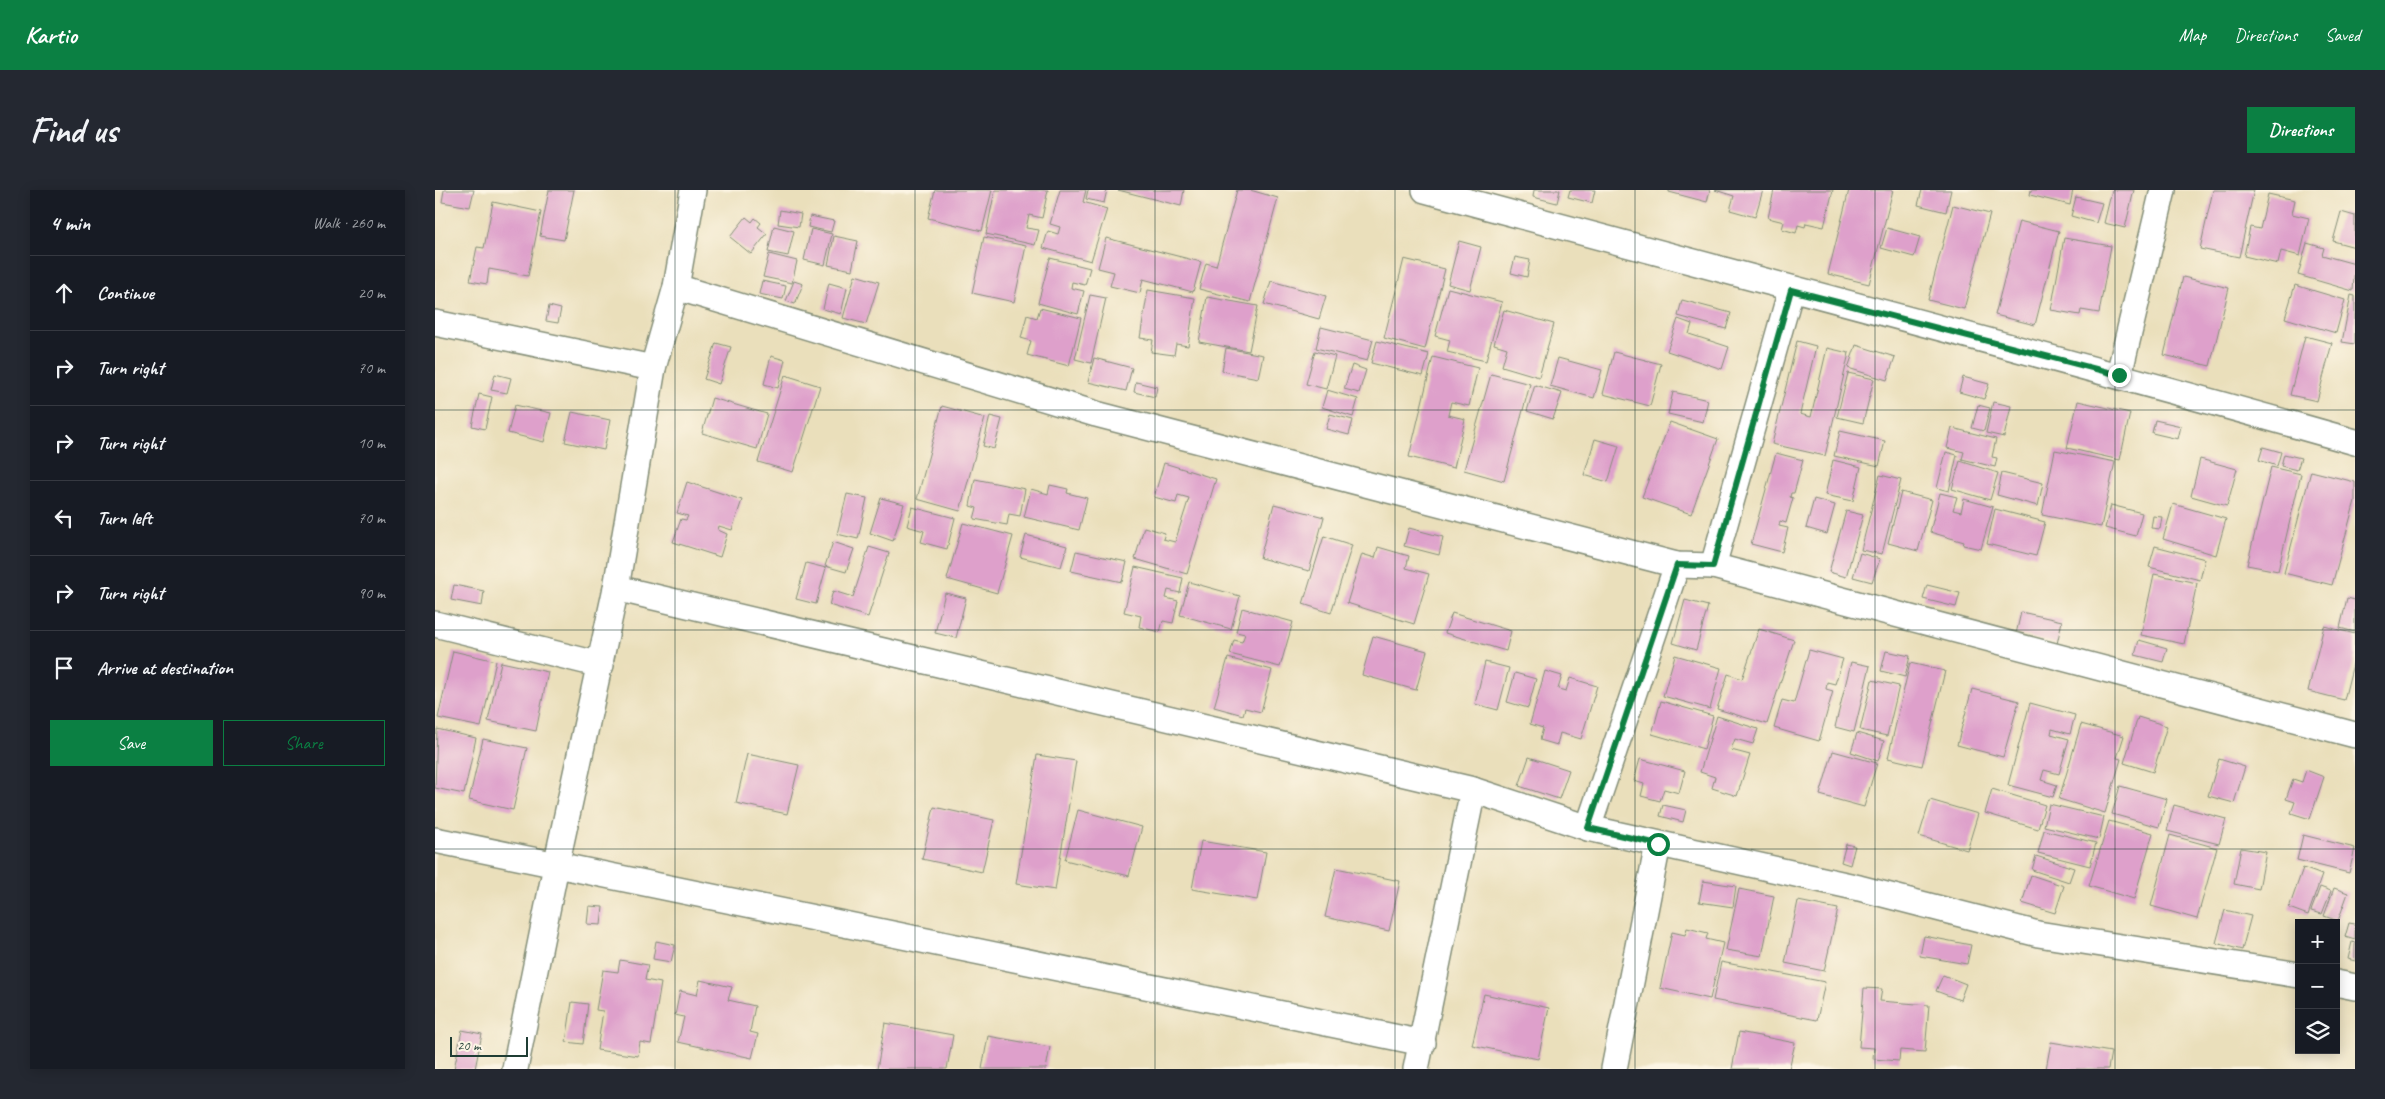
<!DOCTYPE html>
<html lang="en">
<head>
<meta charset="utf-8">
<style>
	body { margin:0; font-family:Caveat,sans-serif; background:#242831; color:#f1f3f6 }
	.controls { position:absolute; right:15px; bottom:15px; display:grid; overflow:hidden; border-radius:0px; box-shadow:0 2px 12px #0003 }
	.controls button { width:45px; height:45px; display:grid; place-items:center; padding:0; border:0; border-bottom:1px solid #363941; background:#171b24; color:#f1f3f6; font:25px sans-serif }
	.scale { position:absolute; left:15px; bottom:12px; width:78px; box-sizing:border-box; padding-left:5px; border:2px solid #1f3d34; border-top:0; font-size:14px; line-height:18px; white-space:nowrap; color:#1f3d34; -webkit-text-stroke:4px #fcf5e5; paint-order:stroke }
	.stop { position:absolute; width:15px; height:15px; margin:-11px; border:4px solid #0b8043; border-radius:50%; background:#fff }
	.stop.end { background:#0b8043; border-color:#fff; box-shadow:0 1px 5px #0008 }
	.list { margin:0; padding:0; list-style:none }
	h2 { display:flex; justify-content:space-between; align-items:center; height:65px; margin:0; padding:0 20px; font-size:21px }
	h2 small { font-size:16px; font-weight:400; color:#9ea1a6 }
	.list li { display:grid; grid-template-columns:32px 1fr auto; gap:15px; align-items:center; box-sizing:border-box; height:75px; padding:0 20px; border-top:1px solid #363941 }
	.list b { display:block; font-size:19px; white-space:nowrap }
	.list em { font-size:16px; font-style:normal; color:#9ea1a6 }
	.actions { display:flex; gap:10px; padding:15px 20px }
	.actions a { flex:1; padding:11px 0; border:1px solid #0b8043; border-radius:0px; text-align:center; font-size:18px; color:#0b8043 }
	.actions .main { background:#0b8043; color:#fff }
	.icon { flex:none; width:28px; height:28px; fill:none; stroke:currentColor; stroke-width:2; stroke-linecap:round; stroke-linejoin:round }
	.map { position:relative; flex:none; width:1920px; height:879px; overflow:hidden; border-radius:0px }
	header { display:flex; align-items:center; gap:30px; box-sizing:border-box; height:70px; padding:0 25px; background:#0b8043; color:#fff }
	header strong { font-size:24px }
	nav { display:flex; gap:28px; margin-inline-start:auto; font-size:18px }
	.intro { display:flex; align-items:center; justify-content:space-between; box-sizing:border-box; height:120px; padding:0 30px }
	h1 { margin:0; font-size:35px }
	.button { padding:12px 22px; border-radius:0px; background:#0b8043; color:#fff; font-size:18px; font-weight:700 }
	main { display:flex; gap:30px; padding:0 30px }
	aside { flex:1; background:#171b24; border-radius:0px; box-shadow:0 2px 12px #0003 }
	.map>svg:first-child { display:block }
	.building { fill:#dea0cb }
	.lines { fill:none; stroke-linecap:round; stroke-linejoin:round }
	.street-casing { stroke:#848e78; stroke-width:28 }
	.street { stroke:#fff; stroke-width:25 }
	.route { stroke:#0b8043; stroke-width:6 }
	.grid { fill:none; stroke:#1f3d34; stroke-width:1; stroke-opacity:0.55 }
</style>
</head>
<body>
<header>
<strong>Kartio</strong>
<nav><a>Map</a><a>Directions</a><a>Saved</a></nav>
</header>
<div class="intro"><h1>Find us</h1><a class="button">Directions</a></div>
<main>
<aside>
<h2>4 min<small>Walk · 260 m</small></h2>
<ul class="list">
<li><svg class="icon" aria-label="ahead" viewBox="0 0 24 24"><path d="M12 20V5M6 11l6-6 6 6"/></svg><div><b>Continue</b></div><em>20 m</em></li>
<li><svg class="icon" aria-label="right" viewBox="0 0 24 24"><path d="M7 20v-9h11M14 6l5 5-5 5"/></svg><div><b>Turn right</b></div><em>70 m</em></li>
<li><svg class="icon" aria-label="right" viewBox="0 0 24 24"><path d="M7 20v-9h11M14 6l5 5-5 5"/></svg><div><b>Turn right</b></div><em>10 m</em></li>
<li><svg class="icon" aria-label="left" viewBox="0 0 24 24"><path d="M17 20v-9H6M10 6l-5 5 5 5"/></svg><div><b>Turn left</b></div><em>70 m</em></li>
<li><svg class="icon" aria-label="right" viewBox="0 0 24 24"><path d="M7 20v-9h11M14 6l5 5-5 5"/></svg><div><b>Turn right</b></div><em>90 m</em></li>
<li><svg class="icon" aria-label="arrive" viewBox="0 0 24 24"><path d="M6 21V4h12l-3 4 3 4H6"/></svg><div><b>Arrive at destination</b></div></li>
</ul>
<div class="actions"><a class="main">Save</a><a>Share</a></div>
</aside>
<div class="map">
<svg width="1920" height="879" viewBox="0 0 1920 879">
	<rect width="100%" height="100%" fill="#fcf5e5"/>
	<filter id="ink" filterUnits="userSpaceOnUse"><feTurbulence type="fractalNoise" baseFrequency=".02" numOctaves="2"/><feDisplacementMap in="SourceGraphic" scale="10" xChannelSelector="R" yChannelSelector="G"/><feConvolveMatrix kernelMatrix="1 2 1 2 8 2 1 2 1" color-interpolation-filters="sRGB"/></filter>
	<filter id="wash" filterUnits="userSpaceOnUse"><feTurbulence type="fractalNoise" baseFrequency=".0096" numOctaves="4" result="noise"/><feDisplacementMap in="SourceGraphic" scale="20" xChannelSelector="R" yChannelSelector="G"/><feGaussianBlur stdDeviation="1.12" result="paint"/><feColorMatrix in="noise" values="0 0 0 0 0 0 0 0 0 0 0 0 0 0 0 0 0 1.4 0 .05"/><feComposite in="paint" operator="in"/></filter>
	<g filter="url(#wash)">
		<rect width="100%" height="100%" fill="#eadfbb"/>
		<g id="blocks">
			<g class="building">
				<polygon points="9,0 39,0 35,17 7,12"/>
				<polygon points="114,0 139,0 129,50 105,46"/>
				<polygon points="500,0 557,0 547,41 493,28"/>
				<polygon points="560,0 613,0 607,28 594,25 591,38 604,40 600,55 551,44"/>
				<polygon points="625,0 651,0 648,12 672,19 656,71 608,58 613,41 623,44 625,37 615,34"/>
				<polygon points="653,0 672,0 669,13 651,9"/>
				<polygon points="683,0 749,0 746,16"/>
				<polygon points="802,0 815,0 843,8 815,112 764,99 771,73 781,76"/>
				<polygon points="1099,0 1125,0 1122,13 1098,7"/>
				<polygon points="1135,0 1160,0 1157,13 1133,7"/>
				<polygon points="1234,0 1275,0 1272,12 1234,2"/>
				<polygon points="1280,0 1328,0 1320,27 1295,20 1299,6"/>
				<polygon points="1339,0 1398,0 1389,37 1371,33 1370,37 1363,35 1361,43 1347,39 1349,32 1333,28"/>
				<polygon points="1414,0 1458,0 1434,94 1393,84"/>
				<polygon points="1487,0 1516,0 1511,22 1483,15"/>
				<polygon points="1596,0 1638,0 1635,15 1595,5"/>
				<polygon points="1677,0 1699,0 1690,38 1669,33"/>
				<polygon points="1778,0 1819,0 1804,67 1765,59"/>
				<polygon points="1833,4 1860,10 1857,24 1874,28 1865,66 1846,61 1843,74 1809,66 1815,37 1825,39"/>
				<polygon points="1641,7 1667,13 1661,33 1636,26"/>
				<polygon points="58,12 106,22 93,86 54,79 52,94 35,91 42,57 49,58"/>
				<polygon points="1518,15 1555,24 1529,119 1493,110"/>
				<polygon points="345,20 366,24 364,37 343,34"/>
				<polygon points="1906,22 1920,26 1920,57 1898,51"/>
				<polygon points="375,26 399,31 396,42 373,37"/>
				<polygon points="311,27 317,32 320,28 326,33 323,37 332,44 316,64 295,47"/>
				<polygon points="1584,31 1624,41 1600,135 1560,125"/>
				<polygon points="339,36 359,41 353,66 333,62"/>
				<polygon points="1452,38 1485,47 1479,67 1446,58"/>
				<polygon points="376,39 397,44 390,75 369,70"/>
				<polygon points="399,46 423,51 417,80 393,75"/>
				<polygon points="549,47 591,56 579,112 537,103"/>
				<polygon points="671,48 766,72 758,102 708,89 705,103 675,96 679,82 663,78"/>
				<polygon points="1629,48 1676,56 1664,123 1646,120 1645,125 1616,120"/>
				<polygon points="1024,51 1046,57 1035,100 1013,94"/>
				<polygon points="1872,53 1889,58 1887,65 1920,74 1918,101 1863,85"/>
				<polygon points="334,64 362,71 357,93 328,87"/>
				<polygon points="1080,67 1095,70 1092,87 1076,83"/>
				<polygon points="615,68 655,78 650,95 637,92 636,98 649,101 643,124 603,113"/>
				<polygon points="969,69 1010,79 990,159 949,148"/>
				<polygon points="420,85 444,92 431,134 408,128"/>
				<polygon points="1748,87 1794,98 1775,176 1729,165"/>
				<polygon points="327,91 351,96 348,109 324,104"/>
				<polygon points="359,91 368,94 360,114 351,111"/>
				<polygon points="836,91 891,106 884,129 829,114"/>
				<polygon points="394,93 412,98 406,124 388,119"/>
				<polygon points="1860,95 1910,110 1901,143 1850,128"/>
				<polygon points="1013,98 1067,112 1051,171 1012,162 1015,150 1000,146"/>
				<polygon points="713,100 760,108 753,156 741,154 739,165 716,162 718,150 705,148"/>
				<polygon points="655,105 671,108 656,173 640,169"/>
				<polygon points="1916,105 1920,106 1920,154 1907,152"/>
				<polygon points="772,107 823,116 814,161 764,152"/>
				<polygon points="1247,110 1296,123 1291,139 1243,126"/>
				<polygon points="114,116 126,119 123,133 111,131"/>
				<polygon points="605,118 646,128 634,176 592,165 596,151 586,148 592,125 602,128"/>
				<polygon points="1069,120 1119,134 1104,187 1067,176 1072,158 1059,154"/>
				<polygon points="1243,129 1257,134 1254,144 1294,157 1287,179 1232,161"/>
				<polygon points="886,137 938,150 932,171 881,158"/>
				<polygon points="1870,146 1897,153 1882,211 1855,205"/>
				<polygon points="942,151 994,164 988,186 936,173"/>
				<polygon points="1362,151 1381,156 1365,224 1376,227 1392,158 1414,163 1390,266 1337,254"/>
				<polygon points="281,153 296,157 284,194 269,189"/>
				<polygon points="1421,155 1460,167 1452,190 1413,178"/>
				<polygon points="791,158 828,165 823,188 787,181"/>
				<polygon points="880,161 900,166 891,199 871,194"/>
				<polygon points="1179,162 1226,174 1215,216 1168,204"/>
				<polygon points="336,166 350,170 343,198 329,194"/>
				<polygon points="998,167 1043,178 1034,216 1016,212 1013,225 1030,229 1019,278 974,267"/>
				<polygon points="659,168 697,178 691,201 653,192"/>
				<polygon points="1123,168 1167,180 1159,208 1115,196"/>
				<polygon points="917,175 931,180 924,203 909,199"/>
				<polygon points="1413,183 1439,189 1428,233 1402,227"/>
				<polygon points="60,184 76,188 72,203 56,200"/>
				<polygon points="1056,184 1095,194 1069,291 1029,280"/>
				<polygon points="350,185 385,196 358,282 323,272"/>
				<polygon points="1528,187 1554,194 1549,209 1524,202"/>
				<polygon points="701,192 722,197 720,207 699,202"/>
				<polygon points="1100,195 1127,203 1118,229 1092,221"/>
				<polygon points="892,200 923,209 918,227 887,217"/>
				<polygon points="1238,202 1273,210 1268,232 1233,224"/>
				<polygon points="44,204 57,207 50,239 37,236"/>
				<polygon points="277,208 332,224 322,259 267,243"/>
				<polygon points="1643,211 1695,223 1685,270 1632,258"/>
				<polygon points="1558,212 1576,216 1569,247 1551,243"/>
				<polygon points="80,215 116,223 109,252 73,243"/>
				<polygon points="1543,215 1555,218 1549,241 1537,238"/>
				<polygon points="507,216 550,228 525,321 482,309"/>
				<polygon points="137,222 175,230 169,260 130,252"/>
				<polygon points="895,224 918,230 914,245 891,239"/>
				<polygon points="555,226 567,229 559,259 548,256"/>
				<polygon points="1720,230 1746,236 1743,249 1717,243"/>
				<polygon points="1235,232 1283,249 1256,324 1207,307"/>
				<polygon points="1517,238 1561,249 1557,267 1562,268 1560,277 1527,269 1529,262 1512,258"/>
				<polygon points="1405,241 1450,251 1444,276 1399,266"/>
				<polygon points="1160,249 1184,256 1173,292 1149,285"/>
				<polygon points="1828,257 1846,262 1842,276 1824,270"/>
				<polygon points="1620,260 1680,272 1666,337 1607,325"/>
				<polygon points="1511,262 1522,265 1514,301 1502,298"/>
				<polygon points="1341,263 1368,270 1359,303 1356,303 1355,307 1358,308 1351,333 1345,331 1344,336 1353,338 1347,362 1316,354"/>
				<polygon points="1849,264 1866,268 1862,280 1846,276"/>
				<polygon points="1765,269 1802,279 1792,316 1756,306"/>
				<polygon points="1398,270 1426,277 1418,311 1390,305"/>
				<polygon points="1525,271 1563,283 1555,310 1517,299"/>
				<polygon points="729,273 781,289 752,384 700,369 709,337 730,343 728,349 740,352 754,308 743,305 741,313 719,307"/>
				<polygon points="1836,277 1866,284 1843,381 1812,375"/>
				<polygon points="1876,281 1920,292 1920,311 1897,395 1849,383"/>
				<polygon points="1567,283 1608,293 1603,316 1562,305"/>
				<polygon points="1445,285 1466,290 1447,364 1426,360"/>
				<polygon points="540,289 590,299 585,326 574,324 572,335 539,329 542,318 535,316"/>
				<polygon points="252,292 307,310 297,340 284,336 283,340 292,344 285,367 238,352 246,329 251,330 253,326 242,323"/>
				<polygon points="615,295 633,299 632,303 652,308 644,340 589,327 596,299 613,304"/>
				<polygon points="1466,302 1497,310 1483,361 1453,353"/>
				<polygon points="1505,303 1522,307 1518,320 1526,322 1529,309 1558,317 1546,359 1528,355 1529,352 1495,342"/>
				<polygon points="412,304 432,308 423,349 402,344"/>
				<polygon points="446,308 469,314 458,351 435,343"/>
				<polygon points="1379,309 1400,315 1392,344 1371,338"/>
				<polygon points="839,314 889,327 874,381 825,368"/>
				<polygon points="1738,314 1791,329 1781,365 1728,349"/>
				<polygon points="1676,315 1707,323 1701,346 1670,338"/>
				<polygon points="477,317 520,328 512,359 486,352 489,341 472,336"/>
				<polygon points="1560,319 1610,332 1601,366 1552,354"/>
				<polygon points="1411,321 1428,325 1411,387 1394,382"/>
				<polygon points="1718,326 1727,327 1725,339 1716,338"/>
				<polygon points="528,333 578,346 562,403 512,389"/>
				<polygon points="974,338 1008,347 1004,365 969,356"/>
				<polygon points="591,345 632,356 626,377 585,367"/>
				<polygon points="889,346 917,355 896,423 868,414"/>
				<polygon points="398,352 419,359 411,382 390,376"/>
				<polygon points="1720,356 1770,369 1765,390 1714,377"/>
				<polygon points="434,357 454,363 433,427 394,415 398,401 418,407"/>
				<polygon points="943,357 974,366 971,378 994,384 979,434 912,413 927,364 940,368"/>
				<polygon points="641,361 692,372 687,392 636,381"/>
				<polygon points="1425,363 1445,369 1437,392 1418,387"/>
				<polygon points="371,373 391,378 381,414 361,409"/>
				<polygon points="700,377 748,388 745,403 733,400 731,408 743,411 738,433 728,431 725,442 704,437 706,426 689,422"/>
				<polygon points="1719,384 1762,393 1749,454 1706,445"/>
				<polygon points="754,392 805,406 796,439 745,425"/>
				<polygon points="19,395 49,401 47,416 16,410"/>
				<polygon points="1492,395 1525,403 1521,417 1488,409"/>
				<polygon points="510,403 531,408 521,448 500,443"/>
				<polygon points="1912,408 1920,410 1920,442 1905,438"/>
				<polygon points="1250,410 1273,416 1261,460 1238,453"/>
				<polygon points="807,418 858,432 845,477 795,464 799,450 807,452 810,444 801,442"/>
				<polygon points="1586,422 1627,431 1622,454 1581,444"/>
				<polygon points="1017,423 1076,441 1071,461 1010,443"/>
				<polygon points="1889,436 1920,444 1920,466 1909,510 1873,501"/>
				<polygon points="1324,439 1359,450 1332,534 1282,519 1293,484 1307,489"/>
				<polygon points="938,446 992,461 981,500 927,485"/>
				<polygon points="1704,450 1732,458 1728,472 1700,465"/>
				<polygon points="1374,460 1408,469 1400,494 1392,492 1391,499 1398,501 1384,551 1339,538 1347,510 1359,513"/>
				<polygon points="18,461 61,471 46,537 3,528"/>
				<polygon points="1451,461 1475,466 1470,487 1446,481"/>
				<polygon points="1240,465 1286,478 1275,519 1228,506"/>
				<polygon points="793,468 837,480 826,522 810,518 808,525 779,517"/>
				<polygon points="66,472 113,482 101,541 53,531"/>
				<polygon points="1050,472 1074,478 1063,520 1040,514"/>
				<polygon points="1416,472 1435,476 1419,542 1400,537"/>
				<polygon points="1475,473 1510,481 1487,576 1453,568"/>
				<polygon points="1110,481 1127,486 1123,499 1131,501 1135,488 1162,496 1146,549 1125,543 1122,555 1105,550 1108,538 1095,534"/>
				<polygon points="1080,483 1101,489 1093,518 1072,512"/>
				<polygon points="1437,490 1464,496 1452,546 1425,540"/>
				<polygon points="1537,499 1584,511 1568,567 1522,555"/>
				<polygon points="1226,511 1278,526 1269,559 1217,544"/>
				<polygon points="1595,513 1640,525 1635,544 1617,539 1616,544 1634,549 1624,584 1609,580 1606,590 1622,595 1618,607 1573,595"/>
				<polygon points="1282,526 1323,539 1318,554 1300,549 1296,560 1315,565 1302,606 1277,598 1280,587 1265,582"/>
				<polygon points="1703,527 1732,536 1718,582 1689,573"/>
				<polygon points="1646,534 1689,546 1682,568 1686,569 1670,623 1624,609"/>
				<polygon points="2,539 41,548 29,604 0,598"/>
				<polygon points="1422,543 1449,551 1443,571 1416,562"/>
				<polygon points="48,549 92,558 78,620 34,610"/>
				<polygon points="1398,561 1442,573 1429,617 1385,605"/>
				<polygon points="312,564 364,575 352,624 301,613"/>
				<polygon points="602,565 641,571 620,700 581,694"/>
				<polygon points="1094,567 1134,580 1124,609 1084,596"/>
				<polygon points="1205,569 1250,581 1244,603 1229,599 1225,611 1206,606 1209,594 1199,591"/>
				<polygon points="1784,569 1810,577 1799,613 1773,606"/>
				<polygon points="1871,580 1889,587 1875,629 1856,623 1860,612 1851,609 1858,589 1867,592"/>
				<polygon points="1685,596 1732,609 1724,637 1677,624"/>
				<polygon points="1557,599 1610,615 1603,639 1550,623"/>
				<polygon points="1495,610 1543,624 1532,660 1484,646"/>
				<polygon points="1614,614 1669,627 1664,649 1609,636"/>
				<polygon points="1228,615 1251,620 1248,632 1225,626"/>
				<polygon points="1739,615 1791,629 1784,654 1732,641"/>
				<polygon points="499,617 559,630 547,682 487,669"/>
				<polygon points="643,620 707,637 694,686 630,670"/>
				<polygon points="1674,631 1718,643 1699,709 1654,696"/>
				<polygon points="1609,640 1661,653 1655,676 1603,663"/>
				<polygon points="1735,645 1782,658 1762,729 1716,716"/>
				<polygon points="1868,645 1920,658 1914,683 1862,670"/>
				<polygon points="766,651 831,662 822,710 757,699"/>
				<polygon points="1411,654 1420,656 1415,675 1406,672"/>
				<polygon points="1806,658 1831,662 1824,699 1799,694"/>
				<polygon points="1601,666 1639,678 1634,692 1597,680"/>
				<polygon points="901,678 965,691 954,741 890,727"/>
				<polygon points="1868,678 1887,685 1873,725 1854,718"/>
				<polygon points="1596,685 1629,696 1620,723 1587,713"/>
				<polygon points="1268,691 1301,696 1298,717 1264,712"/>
				<polygon points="1885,697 1896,701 1887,724 1876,721"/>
				<polygon points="1899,698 1913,703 1903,731 1889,726"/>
				<polygon points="1304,699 1339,706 1327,766 1291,760"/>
				<polygon points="1363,711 1403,719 1389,781 1350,773"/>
				<polygon points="154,716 168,717 166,735 152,734"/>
				<polygon points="1790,720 1816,726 1807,760 1781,753"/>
				<polygon points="1914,733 1920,734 1920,750 1910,747"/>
				<polygon points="1252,738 1273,743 1271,749 1288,753 1275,809 1225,798 1237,742 1250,745"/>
				<polygon points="1489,746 1536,755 1532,774 1485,766"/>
				<polygon points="221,751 240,755 236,772 218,769"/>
				<polygon points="1917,752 1920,753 1920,771 1913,769"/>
				<polygon points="185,770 213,775 210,790 226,793 216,854 205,852 203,866 162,860 168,821 161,820 168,780 183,782"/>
				<polygon points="1286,772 1390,792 1382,830 1278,810"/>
				<polygon points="1508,785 1531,794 1525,810 1501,801"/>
				<polygon points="265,790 297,797 293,810 320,816 315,842 323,844 317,868 243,852 249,827 240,825 245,801 262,805"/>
				<polygon points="1429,798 1447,799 1445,811 1494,815 1490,862 1465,860 1464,871 1438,869 1439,858 1424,857"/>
				<polygon points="1049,804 1114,818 1103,869 1037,855"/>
				<polygon points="137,812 153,814 148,854 131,852"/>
				<polygon points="450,833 518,845 512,879 442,879"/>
				<polygon points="27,840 47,844 40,879 19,879"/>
				<polygon points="1304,842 1360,853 1354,879 1297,879"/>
				<polygon points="553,846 615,857 611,879 547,879"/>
				<polygon points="1616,852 1676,862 1673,879 1611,879"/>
			</g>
		</g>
	</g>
	<g filter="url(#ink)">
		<use href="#blocks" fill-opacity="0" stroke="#848e78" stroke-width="1"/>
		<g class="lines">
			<g class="street-casing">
				<g id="street">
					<path d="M990,0C1300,84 1611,164 1920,252"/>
					<polyline points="241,97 661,224 1242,375 1278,376 1920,545"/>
					<polyline points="0,133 218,178"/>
					<polyline points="1684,185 1728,0"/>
					<polyline points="1278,376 1356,100"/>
					<polyline points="181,398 1038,600 1153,638 1424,698 1603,744 1864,785"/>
					<polyline points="0,434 166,475"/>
					<polyline points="1153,638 1242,375"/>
					<polyline points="0,650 988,853"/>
					<polyline points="1901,793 1920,797"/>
					<polyline points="80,879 121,676 181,398 218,178 241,97 258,0"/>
					<polyline points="981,879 1038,600"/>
					<polyline points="1179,879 1223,654"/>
				</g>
			</g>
			<use href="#street" class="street"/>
		</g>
	</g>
	<g class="lines" filter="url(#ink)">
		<polyline class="route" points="1223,654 1153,638 1242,375 1278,376 1356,100 1684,185"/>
	</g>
	<path class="grid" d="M240,0V879M480,0V879M720,0V879M960,0V879M1200,0V879M1440,0V879M1680,0V879M0,220H1920M0,440H1920M0,659H1920"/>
</svg>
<div class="controls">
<button>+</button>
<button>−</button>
<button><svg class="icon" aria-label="layers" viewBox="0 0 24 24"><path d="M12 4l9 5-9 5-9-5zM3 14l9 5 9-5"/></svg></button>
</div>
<div class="scale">20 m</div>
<div class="stop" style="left:1223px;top:654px"></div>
<div class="stop end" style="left:1684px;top:185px"></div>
</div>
</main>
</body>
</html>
